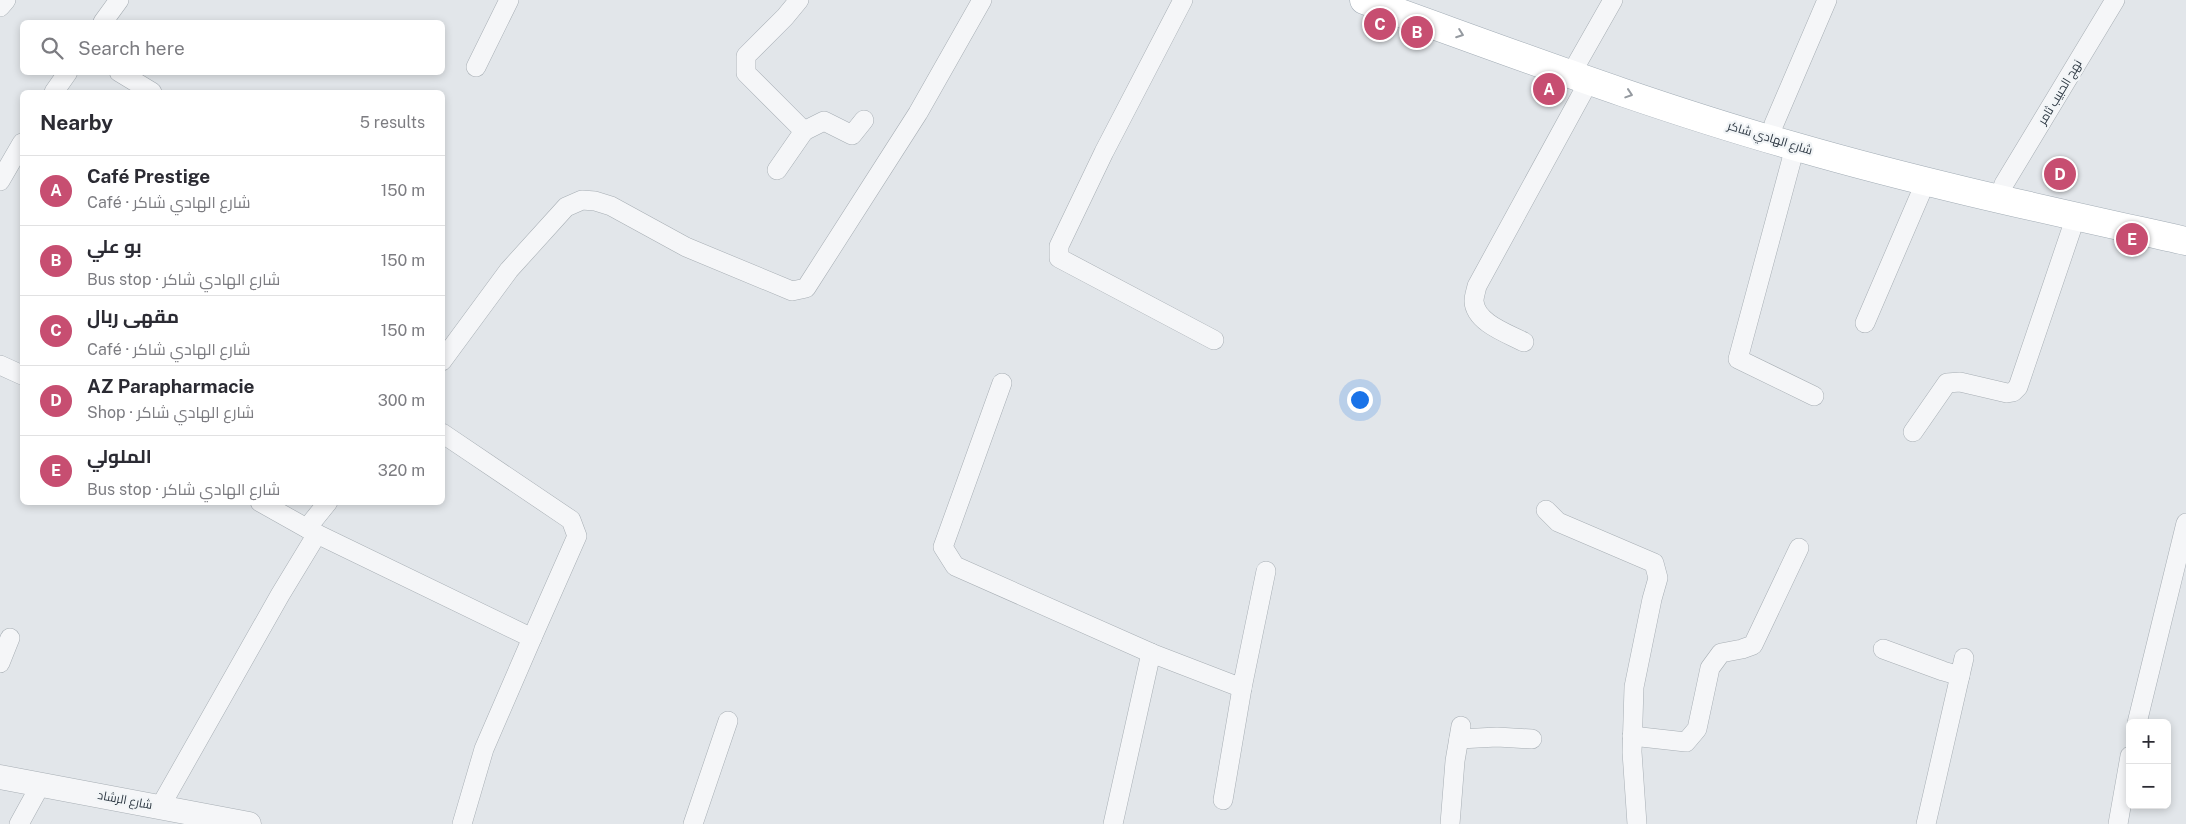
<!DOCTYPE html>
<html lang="en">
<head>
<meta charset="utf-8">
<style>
	body { margin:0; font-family:"Public Sans",Cairo,sans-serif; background:#f7f7f7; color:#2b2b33 }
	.controls { position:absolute; right:15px; bottom:15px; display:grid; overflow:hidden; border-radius:8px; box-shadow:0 2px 8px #0003 }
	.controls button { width:45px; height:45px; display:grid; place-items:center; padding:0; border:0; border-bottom:1px solid #e1e1e2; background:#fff; color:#2b2b33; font:25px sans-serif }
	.you { position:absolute; left:1359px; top:399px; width:18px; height:18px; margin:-12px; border:4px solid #fff; border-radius:50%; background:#1a73e8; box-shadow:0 0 0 8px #1a73e833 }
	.badge { display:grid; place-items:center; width:32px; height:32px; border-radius:50%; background:#c74e71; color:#fff; font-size:16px; font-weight:700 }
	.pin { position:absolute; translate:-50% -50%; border:2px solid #fff; box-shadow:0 1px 5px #0006 }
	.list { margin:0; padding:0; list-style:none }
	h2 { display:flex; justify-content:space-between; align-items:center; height:65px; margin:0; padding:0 20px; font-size:21px }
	h2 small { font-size:16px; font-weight:400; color:#7c7c81 }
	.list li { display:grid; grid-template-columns:32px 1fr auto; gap:15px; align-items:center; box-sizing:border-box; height:70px; padding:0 20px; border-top:1px solid #e1e1e2 }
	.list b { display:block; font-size:19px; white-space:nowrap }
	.list p { margin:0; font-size:16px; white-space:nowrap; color:#7c7c81 }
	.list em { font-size:16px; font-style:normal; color:#7c7c81 }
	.icon { flex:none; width:28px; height:28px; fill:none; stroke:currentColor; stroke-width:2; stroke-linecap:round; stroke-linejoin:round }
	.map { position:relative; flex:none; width:2186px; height:824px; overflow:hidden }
	.search { position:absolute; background:#fff; box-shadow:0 2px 8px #0003; left:20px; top:20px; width:425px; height:55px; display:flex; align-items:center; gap:12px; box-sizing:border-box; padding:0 18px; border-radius:8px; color:#7c7c81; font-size:19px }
	.panel { position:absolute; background:#fff; box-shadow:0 2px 8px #0003; left:20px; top:90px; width:425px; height:415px; border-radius:8px }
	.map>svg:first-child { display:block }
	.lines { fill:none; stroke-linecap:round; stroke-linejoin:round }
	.minor-casing { stroke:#a7aeb4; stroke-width:20 }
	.tertiary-casing { stroke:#a7aeb4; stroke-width:25 }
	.primary-casing { stroke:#a2acb5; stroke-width:29 }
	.minor { stroke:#f5f6f8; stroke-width:19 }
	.tertiary { stroke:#f5f6f8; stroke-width:24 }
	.primary { stroke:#fff; stroke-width:28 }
	.oneway { stroke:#959aa0 }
	.labels { text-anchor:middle; stroke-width:4.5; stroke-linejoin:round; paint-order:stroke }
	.street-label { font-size:12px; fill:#2b3641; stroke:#f2f5f7 }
</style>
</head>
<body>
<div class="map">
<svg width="2186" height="824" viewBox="0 0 2186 824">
	<rect width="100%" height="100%" fill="#e2e6ea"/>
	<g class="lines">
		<g class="minor-casing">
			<g id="minor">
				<polyline points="1183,0 1104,152 1059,246 1059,258 1214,340"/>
				<polyline points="0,7 6,0"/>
				<polyline points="103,22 119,0"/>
				<polyline points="476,67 509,0"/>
				<polyline points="119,72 152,92"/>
				<polyline points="1571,74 1613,0"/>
				<polyline points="54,92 68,72"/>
				<polyline points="1774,124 1827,0"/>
				<polyline points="804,131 824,121 852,135 864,120"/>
				<polyline points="1795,147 1738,359 1814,396"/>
				<polyline points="777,170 804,131 746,73 746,56 785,17 799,0"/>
				<polyline points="0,181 22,143"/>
				<polyline points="1999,198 2004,184 2115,0"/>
				<polyline points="1865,323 1926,181"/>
				<path d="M1524,342C1509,334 1475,323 1474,301C1474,296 1476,291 1477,286L1589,81"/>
				<polyline points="442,361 509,270 566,207 582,200 595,201 611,206 686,247 792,291 806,288 918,113 982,0"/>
				<polyline points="0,365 22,375"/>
				<polyline points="1002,383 943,547 955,566 1151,653 1113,824"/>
				<polyline points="1913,432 1947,383 1960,382 2007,393 2013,392 2018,387 2076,216"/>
				<polyline points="442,433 571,520 577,536 532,638"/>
				<polyline points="260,502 317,534 532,638 484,749 462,824"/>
				<polyline points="1546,510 1558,522 1654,563 1658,578 1652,599 1634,687 1632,752 1637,824"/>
				<polyline points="307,528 328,502"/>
				<polyline points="1883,649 1943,671 1960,676"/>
				<polyline points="1151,653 1242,688 1266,571"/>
				<polyline points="0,663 10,638"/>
				<polyline points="2137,723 2186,523"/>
				<polyline points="1632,736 1686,742 1697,729 1710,668 1721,653 1742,649 1753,645 1799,548"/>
				<polyline points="1459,739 1497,737 1532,739"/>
				<polyline points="1223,800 1242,688"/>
				<polyline points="160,807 280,595 317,534"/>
				<polyline points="19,824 41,784"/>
				<polyline points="693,824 728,721"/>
				<polyline points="1450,824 1455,761 1461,726"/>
				<polyline points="1926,824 1964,658"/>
				<polyline points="2118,824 2130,756"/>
			</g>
		</g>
		<g class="tertiary-casing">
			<polyline id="tertiary" points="0,777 249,824"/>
		</g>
		<g class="primary-casing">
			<path id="primary" d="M1364,0C1507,51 1650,106 1797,147C1925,184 2056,212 2186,241"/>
		</g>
		<use href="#minor" class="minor"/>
		<use href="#tertiary" class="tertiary"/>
		<use href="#primary" class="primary"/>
	</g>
	<defs><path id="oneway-chevron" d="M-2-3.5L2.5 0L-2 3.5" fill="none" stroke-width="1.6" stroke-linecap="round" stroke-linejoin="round" transform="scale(1.25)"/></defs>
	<g class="oneway">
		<use href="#oneway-chevron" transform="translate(1460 34) rotate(20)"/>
		<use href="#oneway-chevron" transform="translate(1629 94) rotate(18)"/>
	</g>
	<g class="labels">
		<g class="street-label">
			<text transform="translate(2060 92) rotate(-59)" y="4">نهج الحبيب ثامر</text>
			<text transform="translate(1770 138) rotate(17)" y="4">شارع الهادي شاكر</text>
			<text transform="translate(125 800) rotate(11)" y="4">شارع الرشاد</text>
		</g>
	</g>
</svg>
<div class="controls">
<button>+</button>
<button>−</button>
</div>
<div class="you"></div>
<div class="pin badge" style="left:1549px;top:89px">A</div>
<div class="pin badge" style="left:1417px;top:32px">B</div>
<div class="pin badge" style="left:1380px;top:24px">C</div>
<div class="pin badge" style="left:2060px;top:174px">D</div>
<div class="pin badge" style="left:2132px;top:239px">E</div>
<div class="search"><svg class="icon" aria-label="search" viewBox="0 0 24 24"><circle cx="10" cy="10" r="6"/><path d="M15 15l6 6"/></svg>Search here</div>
<section class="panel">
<h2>Nearby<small>5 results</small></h2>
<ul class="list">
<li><span class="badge">A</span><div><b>Café Prestige</b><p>Café · شارع الهادي شاكر</p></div><em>150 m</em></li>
<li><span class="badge">B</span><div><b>بو علي</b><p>Bus stop · شارع الهادي شاكر</p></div><em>150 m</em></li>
<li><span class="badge">C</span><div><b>مقهى ربال</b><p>Café · شارع الهادي شاكر</p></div><em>150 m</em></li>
<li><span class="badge">D</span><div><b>AZ Parapharmacie</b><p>Shop · شارع الهادي شاكر</p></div><em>300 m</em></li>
<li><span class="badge">E</span><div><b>الملولي</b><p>Bus stop · شارع الهادي شاكر</p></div><em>320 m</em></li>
</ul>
</section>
</div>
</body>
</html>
